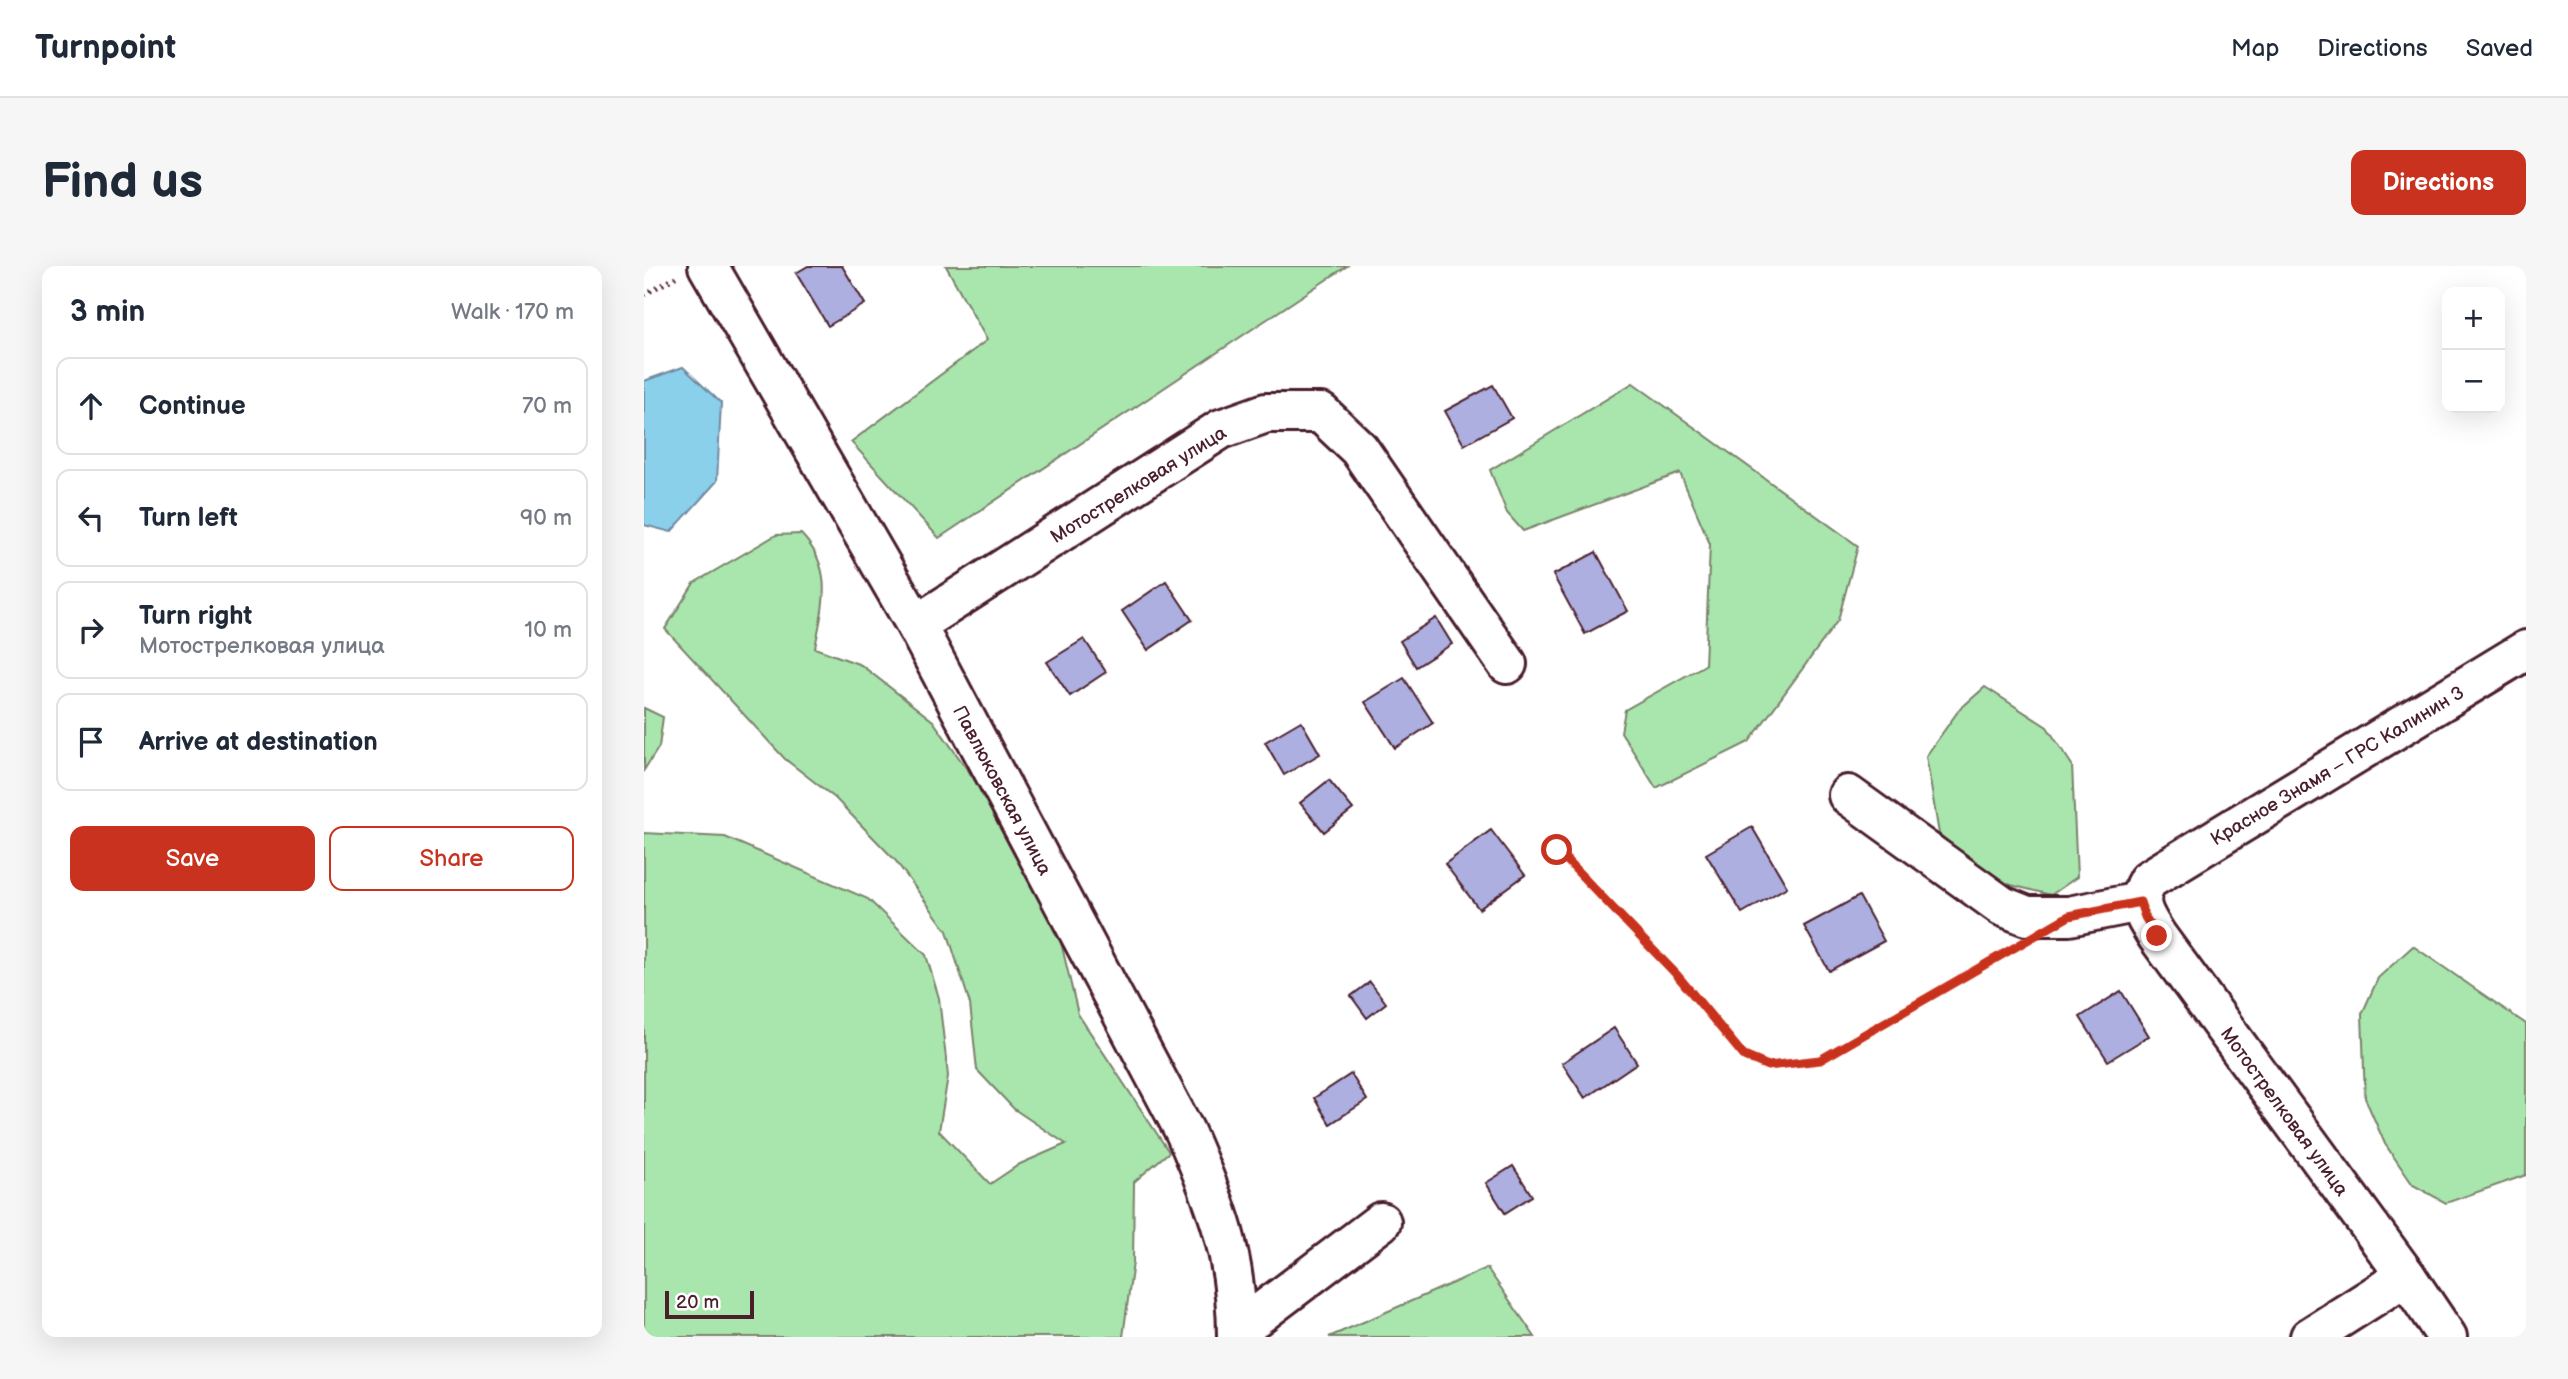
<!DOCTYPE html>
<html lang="en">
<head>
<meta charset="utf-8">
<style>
	body { margin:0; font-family:"Balsamiq Sans",sans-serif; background:#f6f6f7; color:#1f2937 }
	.controls { position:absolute; right:21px; top:21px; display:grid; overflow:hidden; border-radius:14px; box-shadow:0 7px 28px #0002 }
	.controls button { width:63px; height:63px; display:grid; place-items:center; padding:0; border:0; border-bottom:2px solid #e0e1e3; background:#fff; color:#1f2937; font:35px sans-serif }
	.scale { position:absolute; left:21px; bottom:18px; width:89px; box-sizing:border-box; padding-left:7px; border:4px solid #4a1f2b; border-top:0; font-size:19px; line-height:24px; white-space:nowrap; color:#4a1f2b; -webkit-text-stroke:5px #fff; paint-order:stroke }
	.stop { position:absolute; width:21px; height:21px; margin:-16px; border:5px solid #c8321e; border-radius:50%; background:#fff }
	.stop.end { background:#c8321e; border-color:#fff; box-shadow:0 2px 7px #0008 }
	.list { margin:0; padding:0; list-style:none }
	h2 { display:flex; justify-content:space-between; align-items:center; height:91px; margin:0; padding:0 28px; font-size:30px }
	h2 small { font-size:23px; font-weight:400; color:#747a83 }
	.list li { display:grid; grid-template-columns:46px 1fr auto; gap:21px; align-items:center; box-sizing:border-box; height:98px; margin:0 14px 14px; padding:0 14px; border:2px solid #e0e1e3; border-radius:14px }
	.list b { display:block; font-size:26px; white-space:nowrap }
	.list p { margin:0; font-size:23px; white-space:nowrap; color:#747a83 }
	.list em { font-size:23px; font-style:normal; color:#747a83 }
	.actions { display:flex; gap:14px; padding:21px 28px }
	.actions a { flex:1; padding:16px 0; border:2px solid #c8321e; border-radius:14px; text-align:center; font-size:24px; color:#c8321e }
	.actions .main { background:#c8321e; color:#fff }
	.icon { flex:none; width:38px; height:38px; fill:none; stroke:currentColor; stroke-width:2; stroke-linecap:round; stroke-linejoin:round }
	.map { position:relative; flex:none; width:1882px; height:1071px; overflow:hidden; border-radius:14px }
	header { display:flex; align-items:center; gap:42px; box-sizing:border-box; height:98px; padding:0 35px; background:#fff; border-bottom:2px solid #e0e1e3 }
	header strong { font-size:33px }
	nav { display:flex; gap:38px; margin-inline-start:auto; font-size:24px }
	.intro { display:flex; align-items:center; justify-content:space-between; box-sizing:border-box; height:168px; padding:0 42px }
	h1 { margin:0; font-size:49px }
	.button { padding:18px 32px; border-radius:14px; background:#c8321e; color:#fff; font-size:24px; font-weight:700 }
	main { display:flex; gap:42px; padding:0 42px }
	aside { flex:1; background:#fff; border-radius:14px; box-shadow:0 7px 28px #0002 }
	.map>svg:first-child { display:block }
	.green { fill:#a9e6ad; stroke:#7a826c; stroke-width:2 }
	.water { fill:#8ad0eb; stroke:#70899e; stroke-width:2 }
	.building { fill:#acafe0; stroke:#4a1f2b; stroke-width:2 }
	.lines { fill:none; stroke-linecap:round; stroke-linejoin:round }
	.minor-casing { stroke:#4a1f2b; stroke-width:44 }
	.path { stroke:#4a1f2b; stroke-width:4.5; stroke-dasharray:2 5; stroke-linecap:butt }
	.minor { stroke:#fff; stroke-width:38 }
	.route { stroke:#c8321e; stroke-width:9 }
	.labels { text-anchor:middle; stroke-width:5; stroke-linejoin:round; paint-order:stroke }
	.street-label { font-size:19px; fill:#4a1f2b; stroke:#fff }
</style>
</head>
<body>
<header>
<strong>Turnpoint</strong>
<nav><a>Map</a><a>Directions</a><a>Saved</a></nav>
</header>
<div class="intro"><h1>Find us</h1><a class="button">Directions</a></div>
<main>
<aside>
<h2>3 min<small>Walk · 170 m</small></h2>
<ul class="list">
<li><svg class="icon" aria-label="ahead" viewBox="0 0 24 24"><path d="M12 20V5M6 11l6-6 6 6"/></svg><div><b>Continue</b></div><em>70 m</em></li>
<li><svg class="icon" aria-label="left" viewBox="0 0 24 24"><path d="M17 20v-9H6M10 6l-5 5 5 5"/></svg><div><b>Turn left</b></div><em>90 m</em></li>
<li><svg class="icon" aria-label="right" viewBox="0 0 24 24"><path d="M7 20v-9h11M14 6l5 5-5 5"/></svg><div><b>Turn right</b><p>Мотострелковая улица</p></div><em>10 m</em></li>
<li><svg class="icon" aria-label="arrive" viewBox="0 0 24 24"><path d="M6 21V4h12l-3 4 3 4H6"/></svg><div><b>Arrive at destination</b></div></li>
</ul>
<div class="actions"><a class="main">Save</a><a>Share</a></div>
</aside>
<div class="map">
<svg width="1882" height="1071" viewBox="0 0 1882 1071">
	<rect width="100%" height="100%" fill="#fff"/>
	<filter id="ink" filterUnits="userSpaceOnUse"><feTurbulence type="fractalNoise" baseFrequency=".0143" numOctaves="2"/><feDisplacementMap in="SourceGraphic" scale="14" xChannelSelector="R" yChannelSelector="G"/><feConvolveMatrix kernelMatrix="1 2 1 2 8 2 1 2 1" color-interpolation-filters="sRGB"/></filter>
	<g filter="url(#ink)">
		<g class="green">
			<polygon points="302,0 703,0 295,272 207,176 343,74"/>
			<polygon points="989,117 1214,280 1194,354 1105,476 1012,522 977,466 981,444 1061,399 1066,278 1036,207 879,265 863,247 846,204"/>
			<path d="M157,268C191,303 179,339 171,382L217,399L289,455L380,584L411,651L434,748L525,886L490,916L489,996L479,1071H0V567L81,571L224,633L282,689L295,732L304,810L295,865L346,918L376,898L422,878L370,843L333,804L326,738L303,665L251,594L191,532L141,493L21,363L50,317L132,269Z"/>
			<polygon points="1341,421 1403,461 1428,499 1433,611 1407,629 1351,615 1295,568 1282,490 1315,444"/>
			<polygon points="0,442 19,451 15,481 0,504"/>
			<polygon points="1769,680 1882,758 1882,909 1802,937 1769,919 1741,878 1721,832 1718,748 1734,712"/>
			<polygon points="843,1002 891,1071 685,1071"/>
		</g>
		<polygon class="water" points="39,101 77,137 73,215 27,266 0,259 0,115"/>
		<g class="building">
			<polygon points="164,0 198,0 221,38 184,60 152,7"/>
			<polygon points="849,119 868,152 820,179 801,145"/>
			<polygon points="952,286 984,345 941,368 909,309"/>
			<polygon points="522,315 548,354 504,384 478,345"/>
			<polygon points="792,352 808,378 772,401 756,375"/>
			<polygon points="440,373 462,406 426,430 403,396"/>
			<polygon points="760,412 789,457 751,482 721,436"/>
			<polygon points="657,455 676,488 640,509 621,476"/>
			<polygon points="685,514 709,543 680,566 656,537"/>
			<polygon points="1108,561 1143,621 1098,647 1062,588"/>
			<polygon points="847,564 881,609 835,643 801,598"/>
			<polygon points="1215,630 1240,675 1185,705 1160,660"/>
			<polygon points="726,716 742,737 723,752 707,730"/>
			<polygon points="1477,725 1505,770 1464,795 1436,751"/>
			<polygon points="970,762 993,797 941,832 918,797"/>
			<polygon points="707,808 723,834 686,858 670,832"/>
			<polygon points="869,900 888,930 861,947 842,917"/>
		</g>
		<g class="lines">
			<g class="minor-casing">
				<g id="minor">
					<path d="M64,0L272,359L541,866C573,939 593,990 593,1071"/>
					<polyline points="272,359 577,163 622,147 677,147 715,183 863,398"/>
					<polyline points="1204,529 1358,640 1383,650 1425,650 1496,636"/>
					<polyline points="593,1065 737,956"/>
					<polyline points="1666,1071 1762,1010"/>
					<path d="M1803,1071L1762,1010L1513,670C1500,649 1490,637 1504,614L1882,384"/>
				</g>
			</g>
			<g class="path">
				<polyline points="0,29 32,11"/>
				<polyline points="913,584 1033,709 1100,790 1124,800 1176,794 1372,680"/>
			</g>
			<use href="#minor" class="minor"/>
		</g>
	</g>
	<g class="lines" filter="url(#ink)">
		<polyline class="route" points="913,584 1033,709 1100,790 1124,800 1176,794 1425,650 1496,636 1501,651 1513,670"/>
	</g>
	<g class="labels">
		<g class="street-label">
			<text transform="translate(494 218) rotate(-32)" y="7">Мотострелковая улица</text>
			<text transform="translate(1693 499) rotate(-31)" y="7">Красное Знамя – ГРС Калинин 3</text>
			<text transform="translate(359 524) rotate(62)" y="7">Павлюковская улица</text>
			<text transform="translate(1641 845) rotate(54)" y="7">Мотострелковая улица</text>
		</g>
	</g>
</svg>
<div class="controls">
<button>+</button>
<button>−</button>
</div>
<div class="scale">20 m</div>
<div class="stop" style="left:913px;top:584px"></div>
<div class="stop end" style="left:1513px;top:670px"></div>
</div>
</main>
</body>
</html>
